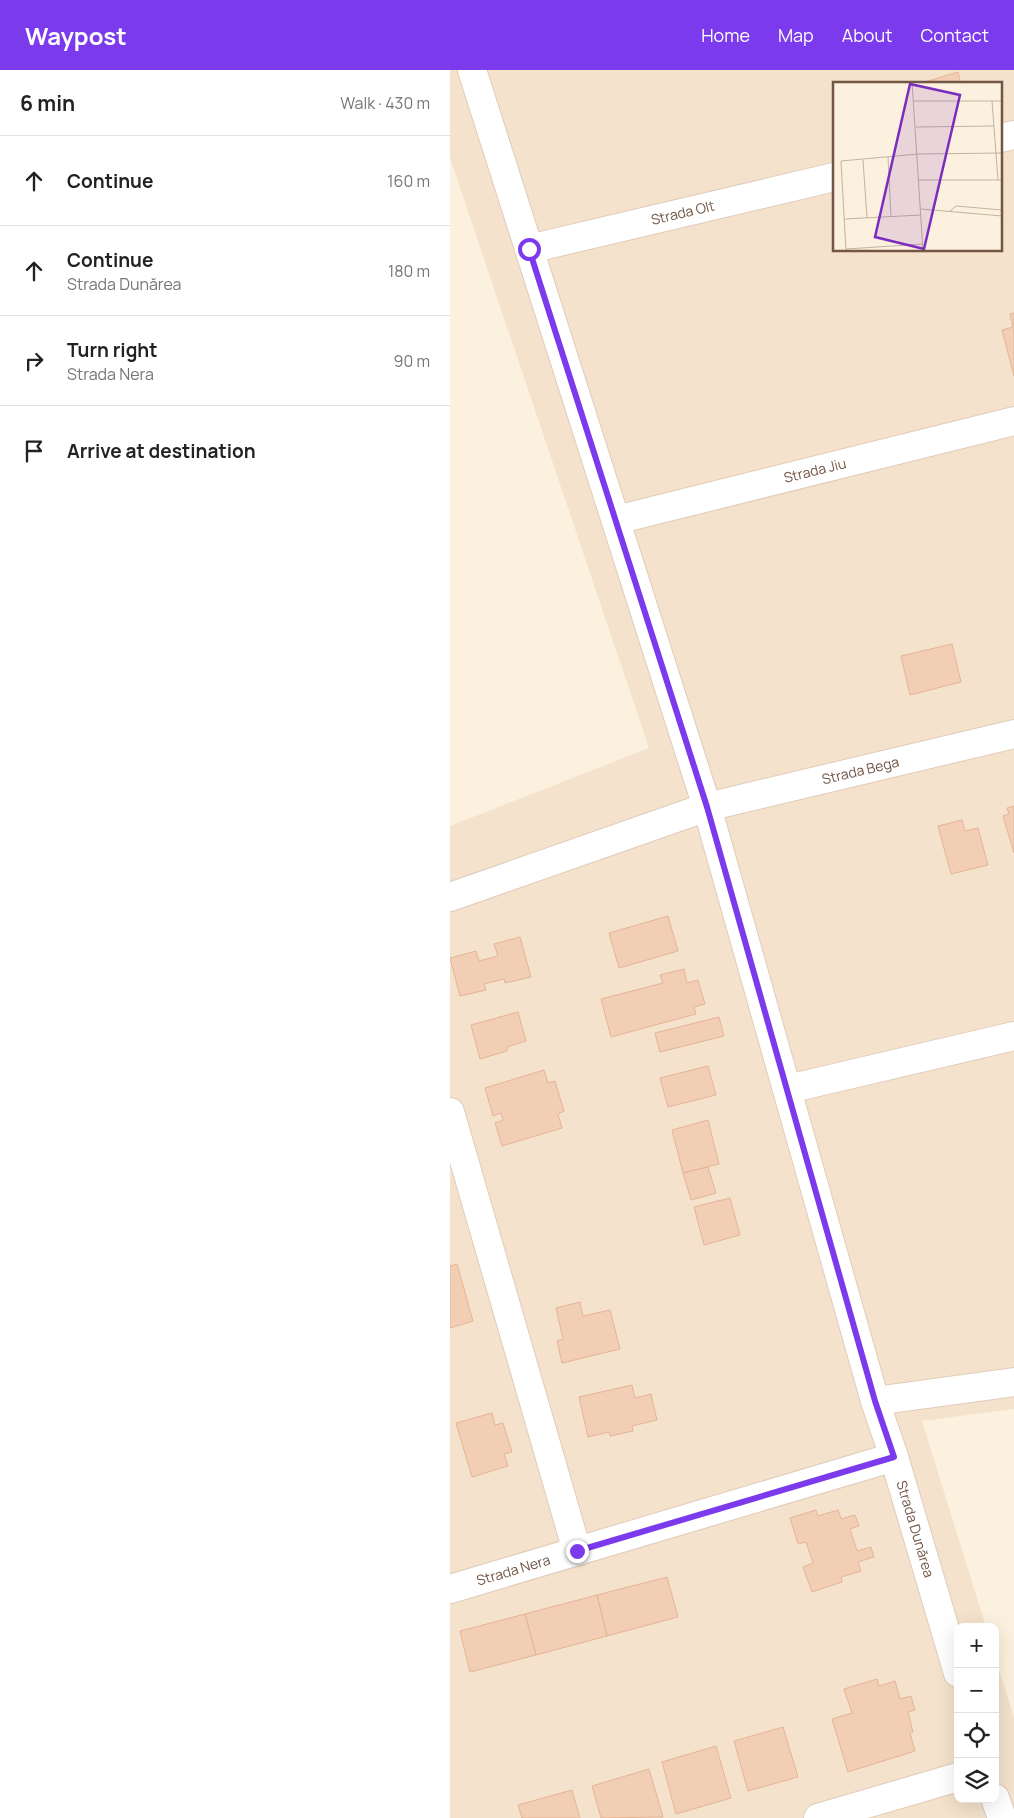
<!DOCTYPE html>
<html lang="en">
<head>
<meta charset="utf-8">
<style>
	body { margin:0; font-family:Manrope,sans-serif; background:#f2f2f2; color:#222 }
	.controls { position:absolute; right:15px; bottom:15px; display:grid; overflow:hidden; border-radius:10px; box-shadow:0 5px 20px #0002 }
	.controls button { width:45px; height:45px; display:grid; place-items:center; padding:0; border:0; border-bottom:1px solid #e0e0e0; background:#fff; color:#222; font:25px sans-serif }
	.stop { position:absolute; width:15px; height:15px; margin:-11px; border:4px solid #7c3aed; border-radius:50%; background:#fff }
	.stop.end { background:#7c3aed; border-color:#fff; box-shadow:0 1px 5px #0008 }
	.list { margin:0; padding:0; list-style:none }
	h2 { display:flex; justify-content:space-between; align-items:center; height:65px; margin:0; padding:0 20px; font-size:21px }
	h2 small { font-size:16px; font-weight:400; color:#767676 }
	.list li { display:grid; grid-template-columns:32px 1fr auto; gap:15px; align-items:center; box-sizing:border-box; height:90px; padding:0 20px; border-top:1px solid #e0e0e0 }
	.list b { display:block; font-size:19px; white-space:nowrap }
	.list p { margin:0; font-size:16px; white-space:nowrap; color:#767676 }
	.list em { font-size:16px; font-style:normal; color:#767676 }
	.icon { flex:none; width:28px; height:28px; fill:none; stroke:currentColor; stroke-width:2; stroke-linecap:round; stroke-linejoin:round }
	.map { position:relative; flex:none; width:564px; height:1748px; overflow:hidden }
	header { display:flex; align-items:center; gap:30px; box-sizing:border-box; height:70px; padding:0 25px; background:#7c3aed; color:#fff }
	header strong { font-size:24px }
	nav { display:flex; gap:28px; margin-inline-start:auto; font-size:18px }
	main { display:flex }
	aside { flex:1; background:#fff }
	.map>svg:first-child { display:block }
	.residential { fill:#f4e2cc; fill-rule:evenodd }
	.building { fill:#f2ceb5; stroke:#e5b495 }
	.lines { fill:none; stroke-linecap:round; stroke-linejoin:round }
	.minor-casing { stroke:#e0ccba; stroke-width:30 }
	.minor { stroke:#fff; stroke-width:28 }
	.route { stroke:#7c3aed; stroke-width:6 }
	.labels { text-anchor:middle; stroke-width:5; stroke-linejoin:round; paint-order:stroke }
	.street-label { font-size:14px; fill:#725646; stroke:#fff5e4 }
	.inset-road { fill:none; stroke:#c5b3a1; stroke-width:1 }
	.view { fill:#7b2cbf; fill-opacity:0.15; stroke:#7b2cbf; stroke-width:2.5 }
	.inset-edge { fill:none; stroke:#725646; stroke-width:2.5 }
</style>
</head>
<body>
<header>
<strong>Waypost</strong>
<nav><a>Home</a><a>Map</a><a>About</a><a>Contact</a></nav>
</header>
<main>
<aside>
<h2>6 min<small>Walk · 430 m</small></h2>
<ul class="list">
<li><svg class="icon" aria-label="ahead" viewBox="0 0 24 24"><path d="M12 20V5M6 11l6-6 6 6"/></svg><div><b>Continue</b></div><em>160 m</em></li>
<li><svg class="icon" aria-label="ahead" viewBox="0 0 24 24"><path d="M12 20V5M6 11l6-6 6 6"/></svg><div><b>Continue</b><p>Strada Dunărea</p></div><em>180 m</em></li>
<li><svg class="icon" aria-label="right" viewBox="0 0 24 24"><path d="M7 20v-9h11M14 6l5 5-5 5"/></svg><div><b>Turn right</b><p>Strada Nera</p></div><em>90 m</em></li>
<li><svg class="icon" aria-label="arrive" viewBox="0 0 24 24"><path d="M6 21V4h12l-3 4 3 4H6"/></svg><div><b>Arrive at destination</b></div></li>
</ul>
</aside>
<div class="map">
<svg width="564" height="1748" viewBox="0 0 564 1748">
	<rect width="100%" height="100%" fill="#fcf1de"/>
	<path class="residential" d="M0,0H564V1339L472,1351L536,1557H508V1729H545V1587L564,1647V1748H0V756L199,678L0,88ZM384,14H550V180H384Z"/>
	<g class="building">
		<polygon points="508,2 511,14 468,14"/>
		<polygon points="564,243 564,306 552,260 563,257 560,244"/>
		<polygon points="502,574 511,612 460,625 451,586"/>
		<polygon points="564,736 564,783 553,746 559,744 557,738"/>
		<polygon points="512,750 515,761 528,758 538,795 501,804 488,756"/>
		<polygon points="218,846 228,881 169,898 159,863"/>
		<polygon points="70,867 81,907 55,913 54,909 34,914 36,920 10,926 0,888 26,881 29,891 48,886 44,874"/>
		<polygon points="234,899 237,913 248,910 255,934 244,937 246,944 161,967 151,929 213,913 210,905"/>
		<polygon points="68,942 76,971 57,977 57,981 30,989 21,955"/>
		<polygon points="269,947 274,966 210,982 205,963"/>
		<polygon points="258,996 266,1025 218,1037 210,1008"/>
		<polygon points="94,1000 98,1013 105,1011 114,1041 108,1044 112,1058 52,1076 45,1053 53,1050 51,1043 43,1046 35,1018"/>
		<polygon points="258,1050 269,1094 233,1103 222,1060"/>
		<polygon points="258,1097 266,1123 241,1130 233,1103"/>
		<polygon points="280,1128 290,1165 254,1175 244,1137"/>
		<polygon points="7,1194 23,1251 0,1258 0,1196"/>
		<polygon points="130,1232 133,1246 160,1240 170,1279 112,1293 107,1271 113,1269 106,1238"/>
		<polygon points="182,1315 185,1328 201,1324 207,1350 182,1356 183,1361 160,1366 159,1362 138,1367 129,1327"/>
		<polygon points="42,1343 45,1355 53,1353 62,1382 54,1384 58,1396 22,1407 6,1353"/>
		<polygon points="366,1440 368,1446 388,1440 391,1449 405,1445 409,1456 400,1459 407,1481 421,1477 424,1487 408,1492 411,1501 391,1507 392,1512 362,1522 353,1497 363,1493 356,1472 348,1474 340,1448"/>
		<polygon points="217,1507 228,1547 157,1566 147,1525"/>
		<polygon points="147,1525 157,1566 86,1585 75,1544"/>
		<polygon points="75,1544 86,1585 20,1602 10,1561"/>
		<polygon points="427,1609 429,1616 445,1611 450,1629 461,1626 465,1640 458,1642 463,1662 460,1663 465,1681 398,1702 382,1649 402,1643 394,1619"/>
		<polygon points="333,1657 348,1707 298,1721 284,1671"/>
		<polygon points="266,1676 281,1728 226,1744 212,1692"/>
		<polygon points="199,1699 213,1747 151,1748 142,1716"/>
		<polygon points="122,1720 130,1748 72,1748 68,1735"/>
	</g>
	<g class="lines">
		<g class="minor-casing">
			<g id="minor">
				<path id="s1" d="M22,0L257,737L425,1331L444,1387L508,1603"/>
				<polyline points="550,68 564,65"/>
				<path id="s2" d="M79,179L384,107"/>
				<path id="s3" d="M166,450L564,351"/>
				<path id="s4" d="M0,827L257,737L564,664"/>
				<polyline points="338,1019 564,966"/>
				<polyline points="0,1042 127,1481"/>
				<polyline points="425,1331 564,1312"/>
				<path id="s5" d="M0,1519L444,1387"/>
				<polyline points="545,1728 552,1748"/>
				<polyline points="368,1748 508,1707"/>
			</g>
		</g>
		<use href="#minor" class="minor"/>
	</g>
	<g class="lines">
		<polyline class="route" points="79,179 257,737 425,1331 444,1387 127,1481"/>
	</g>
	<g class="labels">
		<g class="street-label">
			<text dy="5" stroke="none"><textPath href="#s2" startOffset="158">Strada Olt</textPath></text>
			<text dy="5" stroke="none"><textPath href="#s3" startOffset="205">Strada Jiu</textPath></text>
			<text dy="5" stroke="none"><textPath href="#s4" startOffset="430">Strada Bega</textPath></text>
			<text dy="5" stroke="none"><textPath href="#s1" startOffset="1525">Strada Dunărea</textPath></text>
			<text dy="5" stroke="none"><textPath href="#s5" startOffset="66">Strada Nera</textPath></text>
		</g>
	</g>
	<g transform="translate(383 12)">
		<rect width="169" height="169" fill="#fcf1de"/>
		<path class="inset-road" d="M79,0L90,169M81,19H169M159,19L165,98M83,45L161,44M55,75L58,135M30,78L34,136M86,98H169M88,127L169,134M117,129L123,124L169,128M11,137L88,133M13,167L90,162M13,169L8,79L85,72L169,71"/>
		<path class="view" d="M77,2L127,13L91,167L42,155Z"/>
		<rect width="169" height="169" class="inset-edge"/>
	</g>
</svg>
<div class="controls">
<button>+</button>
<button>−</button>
<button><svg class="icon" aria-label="locate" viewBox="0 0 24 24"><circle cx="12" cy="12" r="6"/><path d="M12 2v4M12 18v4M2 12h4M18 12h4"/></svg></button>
<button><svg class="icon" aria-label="layers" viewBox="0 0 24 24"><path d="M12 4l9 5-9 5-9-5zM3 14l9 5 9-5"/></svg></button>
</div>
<div class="stop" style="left:79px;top:179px"></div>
<div class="stop end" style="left:127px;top:1481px"></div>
</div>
</main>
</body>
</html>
